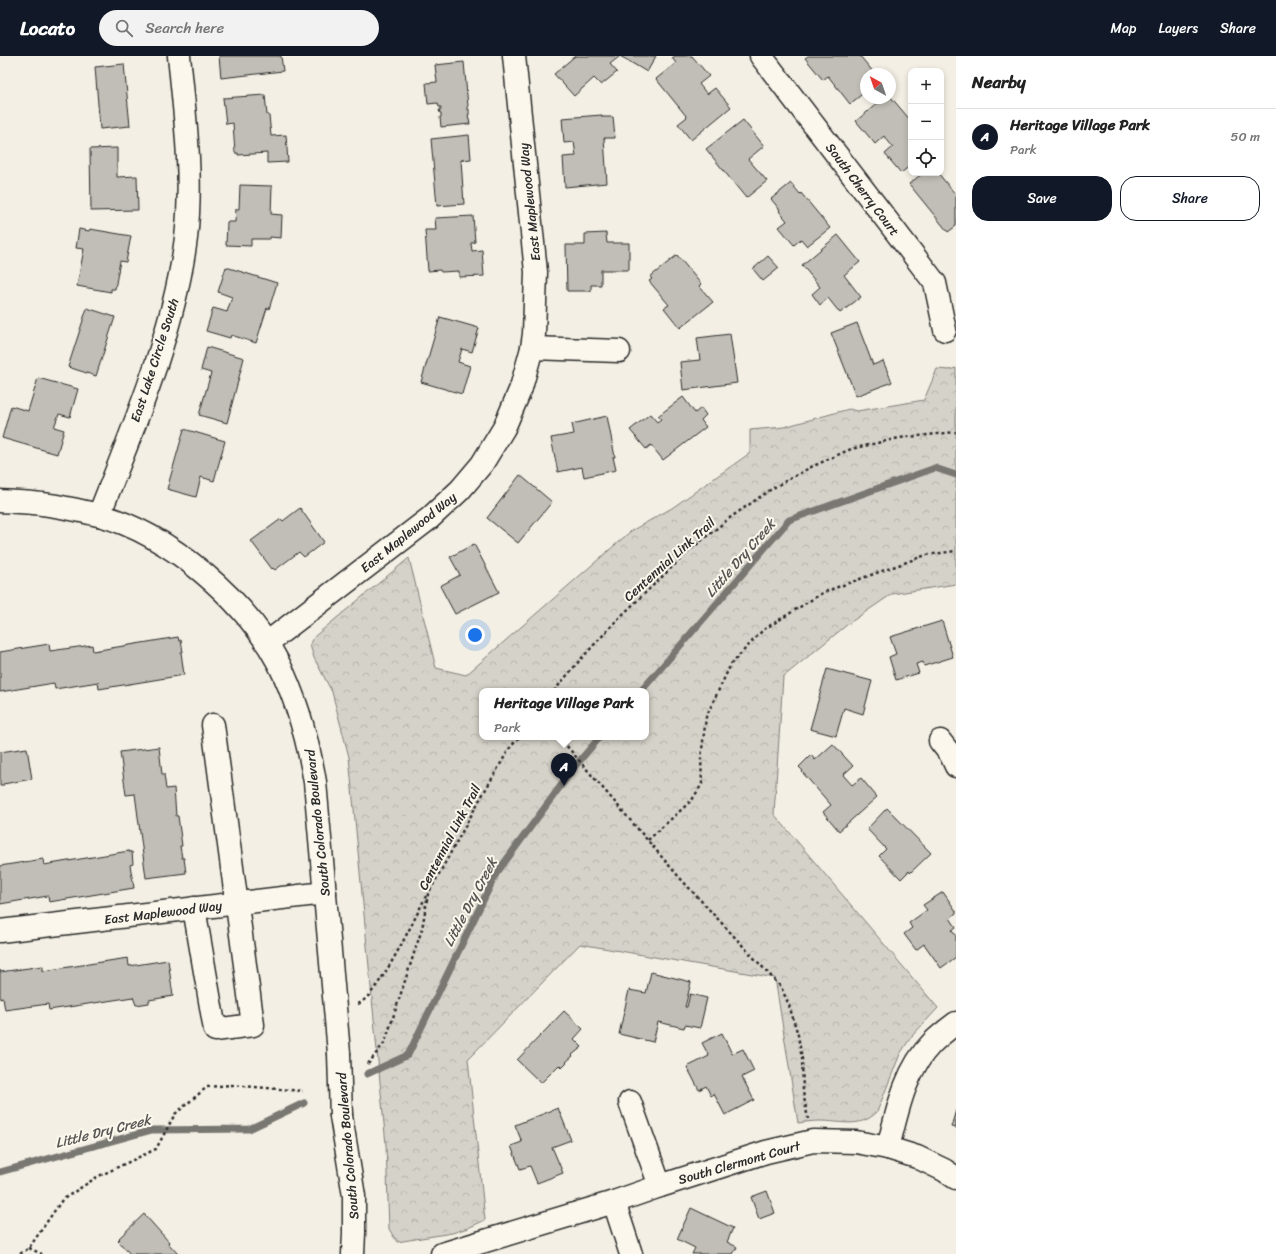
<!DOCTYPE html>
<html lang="en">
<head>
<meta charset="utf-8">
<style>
	body { margin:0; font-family:Sriracha,sans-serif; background:#f2f2f2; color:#222 }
	.controls { position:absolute; right:12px; top:12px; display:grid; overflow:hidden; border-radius:8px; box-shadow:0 2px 6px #0003 }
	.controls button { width:36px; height:36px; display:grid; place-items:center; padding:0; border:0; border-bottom:1px solid #e0e0e0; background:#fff; color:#222; font:20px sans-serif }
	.compass { position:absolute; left:860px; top:12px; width:36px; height:36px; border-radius:50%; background:#fff; box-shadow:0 2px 6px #0003; rotate:320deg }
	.you { position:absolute; left:475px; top:579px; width:14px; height:14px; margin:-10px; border:3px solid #fff; border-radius:50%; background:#1a73e8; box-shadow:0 0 0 6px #1a73e833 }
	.badge { display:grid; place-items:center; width:26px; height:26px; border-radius:50%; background:#111827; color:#fff; font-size:13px; font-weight:700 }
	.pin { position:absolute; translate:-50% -33px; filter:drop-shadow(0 1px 2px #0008) }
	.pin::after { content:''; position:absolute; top:21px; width:14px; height:12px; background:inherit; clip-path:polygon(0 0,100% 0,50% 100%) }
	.popup { position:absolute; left:479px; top:632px; width:170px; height:52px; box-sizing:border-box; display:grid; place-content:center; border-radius:8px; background:#fff; filter:drop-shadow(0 1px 3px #0005); font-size:13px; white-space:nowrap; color:#767676 }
	.popup b { font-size:15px; color:#222 }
	.popup::after { content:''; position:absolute; left:50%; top:100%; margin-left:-8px; border:8px solid transparent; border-top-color:#fff }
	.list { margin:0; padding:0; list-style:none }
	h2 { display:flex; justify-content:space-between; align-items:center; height:52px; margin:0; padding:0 16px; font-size:17px }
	h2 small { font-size:13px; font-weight:400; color:#767676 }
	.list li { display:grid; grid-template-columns:26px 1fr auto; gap:12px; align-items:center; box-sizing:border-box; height:56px; padding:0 16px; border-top:1px solid #e0e0e0 }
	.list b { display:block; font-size:15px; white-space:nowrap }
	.list p { margin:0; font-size:13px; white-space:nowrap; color:#767676 }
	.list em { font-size:13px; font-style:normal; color:#767676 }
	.actions { display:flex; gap:8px; padding:12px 16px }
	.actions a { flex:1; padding:9px 0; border:1px solid #111827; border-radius:16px; text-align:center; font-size:14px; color:#111827 }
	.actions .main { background:#111827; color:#fff }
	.icon { flex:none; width:22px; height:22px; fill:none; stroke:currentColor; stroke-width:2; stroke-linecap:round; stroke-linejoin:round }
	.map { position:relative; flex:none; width:956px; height:1198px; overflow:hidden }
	header { display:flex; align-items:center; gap:24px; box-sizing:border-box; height:56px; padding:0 20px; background:#111827; color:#fff }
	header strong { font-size:19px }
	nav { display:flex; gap:22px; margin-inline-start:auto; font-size:14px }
	.search { width:280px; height:36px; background:#f2f2f2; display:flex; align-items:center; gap:10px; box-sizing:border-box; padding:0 14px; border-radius:22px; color:#767676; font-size:15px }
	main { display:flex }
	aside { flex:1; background:#fff }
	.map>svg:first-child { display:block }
	.park { fill:url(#park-crowns); stroke:#807e7a; fill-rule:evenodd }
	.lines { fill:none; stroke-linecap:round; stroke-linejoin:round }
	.stream { stroke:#787772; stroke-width:7 }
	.building { fill:#c0beb6; stroke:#2b2b2b }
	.minor-casing { stroke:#2b2b2b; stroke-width:25 }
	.path { stroke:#2b2b2b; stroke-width:2.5; stroke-dasharray:3 3; stroke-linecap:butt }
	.minor { stroke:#fbf7ec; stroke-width:22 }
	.minor-bridge-casing { stroke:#2b2b2b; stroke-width:25; stroke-linecap:butt }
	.minor-bridge { stroke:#fbf7ec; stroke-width:22 }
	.labels { text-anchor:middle; stroke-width:4; stroke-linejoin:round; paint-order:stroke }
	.street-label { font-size:13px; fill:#2b2b2b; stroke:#fbf7ec }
	.water-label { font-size:14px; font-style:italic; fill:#585755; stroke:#fbf7ec }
</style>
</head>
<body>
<header>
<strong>Locato</strong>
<div class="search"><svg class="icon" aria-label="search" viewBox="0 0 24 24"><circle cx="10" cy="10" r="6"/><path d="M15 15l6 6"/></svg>Search here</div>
<nav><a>Map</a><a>Layers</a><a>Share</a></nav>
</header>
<main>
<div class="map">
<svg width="956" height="1198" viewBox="0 0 956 1198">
	<defs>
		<pattern id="park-crowns" width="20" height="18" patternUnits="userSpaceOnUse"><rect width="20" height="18" fill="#d5d2c9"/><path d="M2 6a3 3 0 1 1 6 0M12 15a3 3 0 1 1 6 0" fill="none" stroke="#b7b4ad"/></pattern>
	</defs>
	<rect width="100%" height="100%" fill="#f3efe4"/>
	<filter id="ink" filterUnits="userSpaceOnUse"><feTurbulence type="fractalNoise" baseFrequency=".025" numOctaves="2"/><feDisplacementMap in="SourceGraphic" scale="8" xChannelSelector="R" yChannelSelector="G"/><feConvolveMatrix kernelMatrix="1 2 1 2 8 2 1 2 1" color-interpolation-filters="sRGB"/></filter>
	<g filter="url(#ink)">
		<path class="park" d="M956,312V528L892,538L848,568L783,621L774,758L938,952L911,981L900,998L877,1056C860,1073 841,1065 820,1065C813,1065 805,1066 798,1067L775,922L580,888L468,1003L485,1164L468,1172L452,1177L397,1186L389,1173L386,1089L349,701L332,636L314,602L310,589L315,580L409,502L436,612L466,619L631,475L672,452L750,397V374L784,371L849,353L857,355L924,344L937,313L949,314ZM482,635H646V681H482Z"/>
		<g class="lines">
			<g class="stream">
				<polyline points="641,635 789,464 935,412 956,419"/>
				<polyline points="367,1018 408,999 496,818 576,709 600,681"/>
				<polyline points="0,1116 152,1074 249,1073 304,1047"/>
			</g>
		</g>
		<g class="building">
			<polygon points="219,0 281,0 283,15 221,22"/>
			<polygon points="575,0 620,0 610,8 617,16 601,29 594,22 574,40 554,18"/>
			<polygon points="620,0 656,0 647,16"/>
			<polygon points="675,0 692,0 709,20 699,28 707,38 715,32 731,51 691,84 678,68 687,61 656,23 676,7 672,2"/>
			<polygon points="808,0 860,0 875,18 866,18 866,35 850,48 828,20 823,24 805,2"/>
			<polygon points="464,6 468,50 467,51 467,53 469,53 469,59 468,59 470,68 441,71 440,61 441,61 441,57 440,57 439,54 441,54 441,51 439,51 438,47 428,48 426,27 437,26 435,9"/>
			<polygon points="124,8 130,70 100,73 95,11"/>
			<polygon points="265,39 267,59 269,59 271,80 286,79 288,106 267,107 267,97 238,99 238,97 235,97 233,67 226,68 223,42"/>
			<polygon points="890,40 911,65 911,109 901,117 885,98 893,91 884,80 875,88 856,65 884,42 890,42"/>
			<polygon points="602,59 602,61 613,61 615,82 604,82 607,127 565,131 563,101 576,100 574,86 564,87 562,62"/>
			<polygon points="743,64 764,90 748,103 767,125 746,142 706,93"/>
			<polygon points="469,79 471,103 461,104 464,148 437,150 431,83"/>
			<polygon points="117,92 117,121 137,120 138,154 91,155 90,93"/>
			<polygon points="923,117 938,117 956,139 956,170 948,176 909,128"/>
			<polygon points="791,127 800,138 801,137 830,172 807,190 801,183 794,189 779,171 787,165 779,155 780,154 771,143"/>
			<polygon points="240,129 272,130 271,158 282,159 281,182 270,181 270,183 251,183 251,190 226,189 227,166 235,166 236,153 239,153"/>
			<polygon points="473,160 475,186 471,187 472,195 482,194 484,220 459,221 459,215 441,216 440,214 428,215 425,174 436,174 435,162"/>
			<polygon points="79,173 89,175 90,173 131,180 126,206 120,205 115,233 111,233 111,236 77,230 84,193 76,192"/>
			<polygon points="606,177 607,187 629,187 629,214 601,214 601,229 591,229 591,235 567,235 566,189 585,189 585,178"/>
			<polygon points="838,179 860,206 844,219 861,241 840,257 828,242 820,249 812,238 820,231 802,209"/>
			<polygon points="677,199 701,228 699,230 713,246 680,272 664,252 669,249 649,225 652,223 650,221"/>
			<polygon points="768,200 779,212 763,225 753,213"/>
			<polygon points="226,211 277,227 269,253 267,252 256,287 231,279 230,282 206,275 213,252 227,256 232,241 218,236"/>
			<polygon points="87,252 115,261 96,320 68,311"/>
			<polygon points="440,261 479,272 472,296 462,293 458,306 470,310 462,338 421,326"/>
			<polygon points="857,267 873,309 883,305 892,326 856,340 831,277"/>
			<polygon points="730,278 737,327 683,334 680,306 700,304 697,282"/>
			<polygon points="207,291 244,302 227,367 199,359 211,317 201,314"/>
			<polygon points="38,322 78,333 70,361 59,358 54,371 64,374 57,398 2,382 11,350 28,355"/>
			<polygon points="683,341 695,357 701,352 706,359 701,364 706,371 663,404 651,389 646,393 630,374 650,358 657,366 661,363 658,360"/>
			<polygon points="607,360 615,401 613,401 616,414 584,421 582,411 558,416 551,382 574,378 572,368"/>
			<polygon points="184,373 225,385 214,425 201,421 196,441 167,433"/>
			<polygon points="520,419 552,446 518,487 487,462"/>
			<polygon points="300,452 324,486 304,501 299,496 275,514 273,512 272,513 251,485 281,463 283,465"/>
			<polygon points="474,488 499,536 455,558 440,530 460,519 450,501"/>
			<polygon points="942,565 953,601 924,610 923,606 916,608 919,617 896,624 889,601 896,598 890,581"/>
			<polygon points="178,581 179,585 181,584 183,596 181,596 184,619 99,633 98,626 55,633 54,627 0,636 0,596 49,588 50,595 92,589 93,595"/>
			<polygon points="827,613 872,625 863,658 844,652 836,680 810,673"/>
			<polygon points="833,688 853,710 843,719 852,729 861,722 877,741 839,775 823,756 831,749 802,716 803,715 799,711 811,699 815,704"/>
			<polygon points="159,691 162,718 164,718 166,733 174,732 176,760 178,760 182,790 180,790 182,802 184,802 186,817 146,822 135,738 126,739 120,696"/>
			<polygon points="27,692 32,723 3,728 3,730 0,730 0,696"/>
			<polygon points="887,752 931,797 910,817 909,815 901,823 879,800 886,793 867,773"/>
			<polygon points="129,795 129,796 132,796 133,808 130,809 134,832 49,846 48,840 0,848 0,810 43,803 44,809"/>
			<polygon points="943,836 956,855 956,857 950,862 956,871 952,874 956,879 956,901 941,912 924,888 916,894 904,878 912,872 909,867 927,854 923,849"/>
			<polygon points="128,902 129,910 168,904 173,940 149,944 149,947 136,949 133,941 49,954 48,948 5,954 3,942 0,943 0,914 0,916 43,910 43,915"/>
			<polygon points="651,916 691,926 685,951 687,951 690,938 707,942 700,972 685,969 684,972 658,966 653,986 619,978 629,934 646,937"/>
			<polygon points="564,955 583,973 574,983 582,991 572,999 573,1000 566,1006 567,1007 562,1012 559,1009 541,1027 517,1004"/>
			<polygon points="722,977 732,998 743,993 754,1015 742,1021 754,1044 725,1059 714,1038 711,1040 706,1030 699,1034 687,1011 709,1000 702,987"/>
			<polygon points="558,1052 571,1084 552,1091 563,1117 537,1127 530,1110 520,1113 511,1090 522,1086 515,1069"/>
			<polygon points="956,1054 956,1072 951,1071"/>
			<polygon points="767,1135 775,1157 759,1163 751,1141"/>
			<polygon points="691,1152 733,1172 727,1186 737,1191 733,1198 692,1198 695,1192 677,1183"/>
			<polygon points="144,1158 169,1186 168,1187 178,1198 130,1198 118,1185 120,1183 119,1182"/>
		</g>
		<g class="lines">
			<g class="minor-casing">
				<g id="minor">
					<polyline points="761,0 935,227 945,274"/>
					<polyline points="532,292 619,295"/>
					<path d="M0,445C14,446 28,446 42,448C61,450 81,455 99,459C169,478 246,544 279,608C298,646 308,685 315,726L339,997"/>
					<path d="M99,459C134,370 174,277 186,182C193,121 185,60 179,0"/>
					<polyline points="267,587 430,462 460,434 482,408 504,372 521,332 532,292 534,278 536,216 514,0"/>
					<polyline points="940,685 951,699 956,710"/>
					<polyline points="194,852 215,974 253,969 213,669"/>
					<polyline points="0,875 325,837"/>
					<polyline points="630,1046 660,1130"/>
					<polyline points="341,1060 354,1140 354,1177 353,1198"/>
					<path d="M888,1092C897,1056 905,1014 932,987C939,980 948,973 956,967"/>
					<polyline points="614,1146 631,1198"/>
					<polyline points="442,1198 614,1146 660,1130 766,1096 813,1085 856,1086 888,1092 917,1101 944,1114 956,1122"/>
				</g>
			</g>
			<g class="path">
				<polyline points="554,635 580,604 618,563 691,493 731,461 773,432 811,411 851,393 899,382 956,376"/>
				<polyline points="559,681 679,821 781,931 789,949 798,979 802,1003 803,1036 808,1063"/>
				<polyline points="648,784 692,744 702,728 701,702 706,661 731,608 763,574 824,536 926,499 956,495"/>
				<path d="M358,948C378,940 415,862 426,840"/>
				<polyline points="368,1008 385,986 422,873 428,838 479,745 509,693 519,681"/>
				<polyline points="29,1192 42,1198"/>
				<polyline points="20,1198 29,1192 62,1144 97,1121 156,1093 175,1058 207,1031 231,1029 303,1035"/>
			</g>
			<use href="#minor" class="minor"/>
			<g class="minor-bridge-casing">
				<polyline id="minor-bridge" points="339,997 341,1060"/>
			</g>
			<use href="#minor-bridge" class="minor-bridge"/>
		</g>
	</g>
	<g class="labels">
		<g class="street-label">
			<text transform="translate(863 133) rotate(53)" y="5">South Cherry Court</text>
			<text transform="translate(529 146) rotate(-96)" y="5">East Maplewood Way</text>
			<text transform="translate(154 304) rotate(-72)" y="5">East Lake Circle South</text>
			<text transform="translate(408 476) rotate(-39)" y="5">East Maplewood Way</text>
			<text transform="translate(669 503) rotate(-42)" y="5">Centennial Link Trail</text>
			<text transform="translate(317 767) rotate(-96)" y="5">South Colorado Boulevard</text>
			<text transform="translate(449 781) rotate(-62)" y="5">Centennial Link Trail</text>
			<text transform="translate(163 856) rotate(-7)" y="5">East Maplewood Way</text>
			<text transform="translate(347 1090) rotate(-95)" y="5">South Colorado Boulevard</text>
			<text transform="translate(739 1106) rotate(-16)" y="5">South Clermont Court</text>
		</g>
		<g class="water-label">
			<text transform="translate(740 502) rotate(-49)" y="5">Little Dry Creek</text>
			<text transform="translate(470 846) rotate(-62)" y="5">Little Dry Creek</text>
			<text transform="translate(103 1075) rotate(-14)" y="5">Little Dry Creek</text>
		</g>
	</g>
</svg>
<div class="controls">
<button>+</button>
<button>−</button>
<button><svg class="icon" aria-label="locate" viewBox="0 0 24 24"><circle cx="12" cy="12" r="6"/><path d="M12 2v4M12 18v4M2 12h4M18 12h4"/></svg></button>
</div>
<svg class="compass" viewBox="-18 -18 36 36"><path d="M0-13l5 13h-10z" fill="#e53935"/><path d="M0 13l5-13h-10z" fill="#767676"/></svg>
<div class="you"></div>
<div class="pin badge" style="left:564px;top:730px">A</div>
<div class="popup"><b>Heritage Village Park</b>Park</div>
</div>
<aside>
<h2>Nearby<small></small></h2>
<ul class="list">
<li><span class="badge">A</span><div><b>Heritage Village Park</b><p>Park</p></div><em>50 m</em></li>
</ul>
<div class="actions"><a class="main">Save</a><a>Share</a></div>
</aside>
</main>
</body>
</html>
